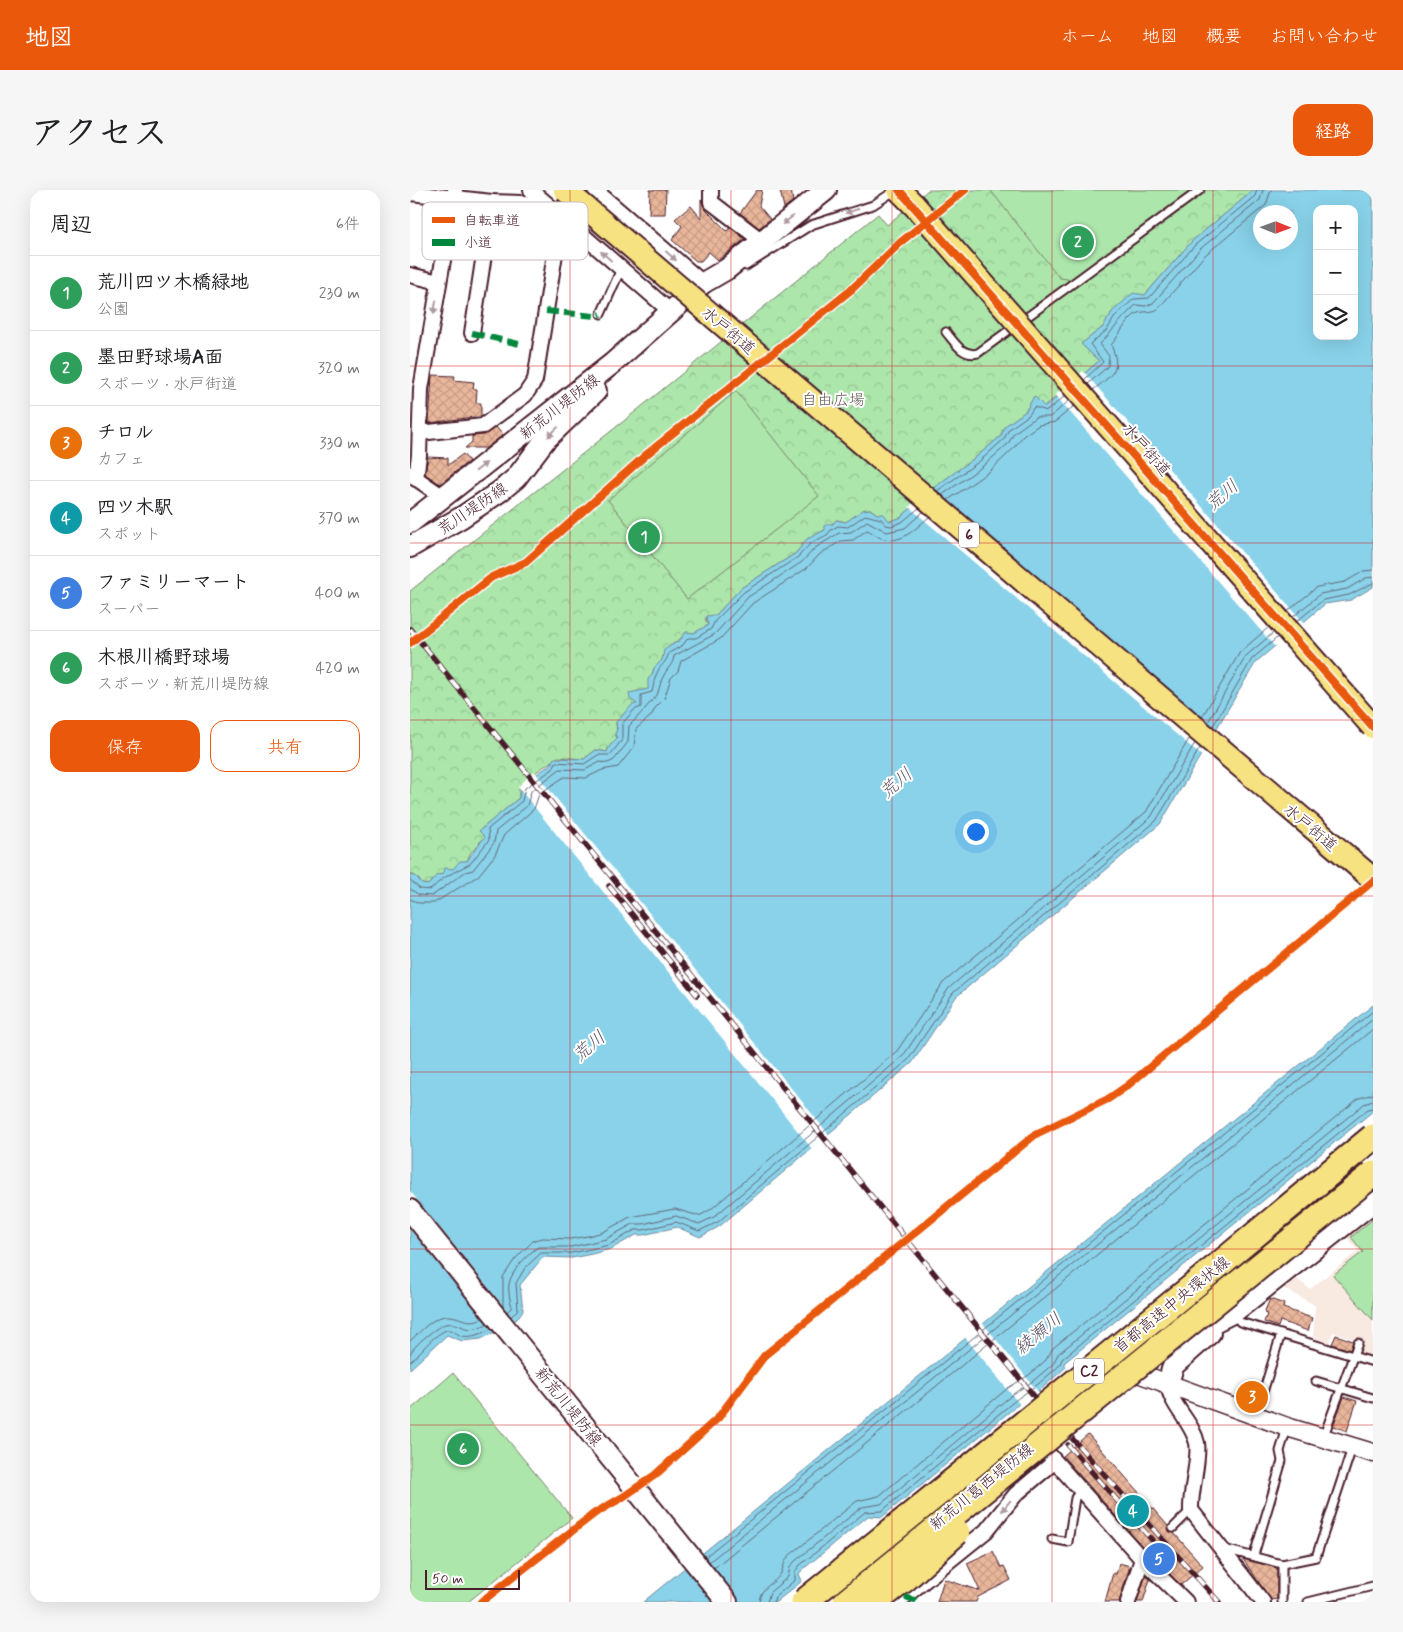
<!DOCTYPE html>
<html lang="ja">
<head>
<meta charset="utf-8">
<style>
	body { margin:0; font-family:Mynerve,"Klee One",sans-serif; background:#f6f6f6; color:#202124 }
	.controls { position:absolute; right:15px; top:15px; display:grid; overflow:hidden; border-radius:10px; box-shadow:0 5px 20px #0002 }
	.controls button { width:45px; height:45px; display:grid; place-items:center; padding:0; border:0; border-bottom:1px solid #e0e0e0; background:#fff; color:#202124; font:25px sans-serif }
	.compass { position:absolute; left:843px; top:15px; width:45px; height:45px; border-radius:50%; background:#fff; box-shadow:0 5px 20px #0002; rotate:91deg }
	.scale { position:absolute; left:15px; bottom:12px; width:95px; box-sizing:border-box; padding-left:5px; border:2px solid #4a1f2b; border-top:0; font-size:14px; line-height:18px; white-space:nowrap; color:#4a1f2b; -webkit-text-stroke:4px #fff; paint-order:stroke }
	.you { position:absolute; left:565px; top:641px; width:18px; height:18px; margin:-12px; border:4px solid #fff; border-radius:50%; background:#1a73e8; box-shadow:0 0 0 8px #1a73e833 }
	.badge { display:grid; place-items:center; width:32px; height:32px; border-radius:50%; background:#ea580c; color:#fff; font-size:16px; font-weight:700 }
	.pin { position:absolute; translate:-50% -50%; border:2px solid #fff; box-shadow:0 1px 5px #0006 }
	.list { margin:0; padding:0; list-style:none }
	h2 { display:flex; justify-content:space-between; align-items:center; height:65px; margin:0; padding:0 20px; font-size:21px }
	h2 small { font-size:16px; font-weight:400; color:#757577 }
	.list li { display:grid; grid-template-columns:32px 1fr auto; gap:15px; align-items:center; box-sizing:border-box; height:75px; padding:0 20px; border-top:1px solid #e0e0e0 }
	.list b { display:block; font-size:19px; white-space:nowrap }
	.list p { margin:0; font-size:16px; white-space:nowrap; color:#757577 }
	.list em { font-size:16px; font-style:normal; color:#757577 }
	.actions { display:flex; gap:10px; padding:15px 20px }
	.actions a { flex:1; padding:11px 0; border:1px solid #ea580c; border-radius:15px; text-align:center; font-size:18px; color:#ea580c }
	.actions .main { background:#ea580c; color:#fff }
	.icon { flex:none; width:28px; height:28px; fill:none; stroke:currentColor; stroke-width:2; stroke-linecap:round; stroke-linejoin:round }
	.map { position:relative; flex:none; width:963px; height:1412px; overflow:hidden; border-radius:15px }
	header { display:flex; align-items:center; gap:30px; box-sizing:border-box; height:70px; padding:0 25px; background:#ea580c; color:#fff }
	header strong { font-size:24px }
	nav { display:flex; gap:28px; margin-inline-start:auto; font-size:18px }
	.intro { display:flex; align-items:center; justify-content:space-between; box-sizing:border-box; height:120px; padding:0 30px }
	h1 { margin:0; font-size:35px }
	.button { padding:12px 22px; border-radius:15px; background:#ea580c; color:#fff; font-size:18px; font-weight:700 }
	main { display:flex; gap:30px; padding:0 30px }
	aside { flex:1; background:#fff; border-radius:15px; box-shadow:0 5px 20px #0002 }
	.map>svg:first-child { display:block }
	.built { fill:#f8e9e1 }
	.park { fill:url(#park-crowns); stroke:#7b826b }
	.garden { fill:#ace6ab; stroke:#7b826b }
	.water { fill:#89d2e9; stroke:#708a9d; fill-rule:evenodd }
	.pier { fill:#fff }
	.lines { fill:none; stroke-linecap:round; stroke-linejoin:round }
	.shore { stroke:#636777; stroke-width:1 }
	.building { fill:url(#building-cross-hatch); stroke:#4a1f2b }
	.service-casing { stroke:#4a1f2b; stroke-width:11 }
	.minor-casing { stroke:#4a1f2b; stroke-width:18 }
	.tertiary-casing { stroke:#4a1f2b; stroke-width:21 }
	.secondary-casing { stroke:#4a1f2b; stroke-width:24 }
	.trunk-casing { stroke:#4a1f2b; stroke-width:26 }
	.service { stroke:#fff; stroke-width:7 }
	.minor { stroke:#fff; stroke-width:14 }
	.tertiary { stroke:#fff; stroke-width:18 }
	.secondary { stroke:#fff; stroke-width:20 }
	.trunk { stroke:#f6e281; stroke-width:22 }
	.rail-casing { stroke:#4a1f2b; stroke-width:5.5 }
	.rail { stroke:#fff; stroke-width:4; stroke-dasharray:11; stroke-linecap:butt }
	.trunk-bridge-casing { stroke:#4a1f2b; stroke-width:26; stroke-linecap:butt }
	.motorway-bridge-casing { stroke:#4a1f2b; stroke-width:29; stroke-linecap:butt }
	.trunk-bridge { stroke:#f6e281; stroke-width:22 }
	.motorway-bridge { stroke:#f6e281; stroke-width:25 }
	.quiet { stroke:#00873e; stroke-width:6; stroke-dasharray:12 6; stroke-linecap:butt }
	.cycleway-casing { stroke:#fff; stroke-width:11 }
	.cycleway { stroke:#e8590c; stroke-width:8 }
	.oneway { fill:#ae9aa0 }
	.grid { fill:none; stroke:#d62828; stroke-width:1; stroke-opacity:0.55 }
	.labels { text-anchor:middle; stroke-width:4; stroke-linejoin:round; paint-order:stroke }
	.shield { fill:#fff; stroke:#80626b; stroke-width:1 }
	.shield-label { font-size:15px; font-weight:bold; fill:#4a1f2b }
	.street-label { font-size:16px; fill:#4a1f2b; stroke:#fff }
	.park-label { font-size:16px; fill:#675b51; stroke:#fff }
	.water-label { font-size:18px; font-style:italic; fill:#5d5564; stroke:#fff }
	.key { fill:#fff; stroke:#c9bcbf; stroke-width:1 }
	.key-label { font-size:14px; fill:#4a1f2b }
</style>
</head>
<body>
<header>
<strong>地図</strong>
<nav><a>ホーム</a><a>地図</a><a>概要</a><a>お問い合わせ</a></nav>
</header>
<div class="intro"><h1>アクセス</h1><a class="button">経路</a></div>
<main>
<aside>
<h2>周辺<small>6件</small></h2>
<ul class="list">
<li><span class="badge" style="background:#2e9e5b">1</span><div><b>荒川四ツ木橋緑地</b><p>公園</p></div><em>230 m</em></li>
<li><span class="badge" style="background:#2e9e5b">2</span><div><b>墨田野球場A面</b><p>スポーツ · 水戸街道</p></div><em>320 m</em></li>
<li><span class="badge" style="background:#e8710a">3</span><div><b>チロル</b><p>カフェ</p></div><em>330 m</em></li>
<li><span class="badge" style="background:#0f9aa8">4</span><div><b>四ツ木駅</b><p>スポット</p></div><em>370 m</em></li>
<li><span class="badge" style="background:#3f7fe0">5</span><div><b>ファミリーマート</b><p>スーパー</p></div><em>400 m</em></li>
<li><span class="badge" style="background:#2e9e5b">6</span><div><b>木根川橋野球場</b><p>スポーツ · 新荒川堤防線</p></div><em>420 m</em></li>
</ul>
<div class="actions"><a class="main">保存</a><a>共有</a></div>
</aside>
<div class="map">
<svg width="963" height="1412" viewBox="0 0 963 1412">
	<defs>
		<pattern id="park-crowns" width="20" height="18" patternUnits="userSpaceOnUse" patternTransform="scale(1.25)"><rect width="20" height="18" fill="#ace6ab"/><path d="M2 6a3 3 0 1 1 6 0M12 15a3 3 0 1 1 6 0" fill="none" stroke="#96c593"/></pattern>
		<pattern id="building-cross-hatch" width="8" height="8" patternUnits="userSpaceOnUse" patternTransform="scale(1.25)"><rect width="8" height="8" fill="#e9b69b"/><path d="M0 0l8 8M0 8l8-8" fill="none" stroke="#c99c86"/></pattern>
	</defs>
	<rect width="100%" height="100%" fill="#fff"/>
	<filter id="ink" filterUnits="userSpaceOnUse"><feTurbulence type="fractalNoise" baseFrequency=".02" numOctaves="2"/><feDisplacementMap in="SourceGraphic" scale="10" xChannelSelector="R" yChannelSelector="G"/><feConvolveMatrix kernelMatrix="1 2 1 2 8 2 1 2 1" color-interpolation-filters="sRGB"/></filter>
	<g filter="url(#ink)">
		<polygon class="built" points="963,1021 963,1168 951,1164 952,1152 923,1142 919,1153 903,1147 905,1115 871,1097 883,1086 900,1099 948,1061 934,1044"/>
		<path class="park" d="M518,0H844L782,51L735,105L702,122L693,137L671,154L689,171L634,217L624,207L616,221L595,236L591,246L566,267L526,296L490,328L479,332L460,319L453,320L436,332L427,330L415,340L397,349L386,363L331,398L306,425L295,429L298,435L284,443L276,442C269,454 253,455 252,470L244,478L238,500L226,511L227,514L222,515L206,532L207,548L199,557L197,562L186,560L174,569L148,567L125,583L109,599V608L69,641L75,647L69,653L70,655L61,662L57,671L33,685H27L18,695L12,694L4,685H0V401L215,230L468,24L477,35Z"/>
		<g class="garden">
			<polygon points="583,0 784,0 664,90 650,88 581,1"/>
			<polygon points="326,201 409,306 277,409 198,310"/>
			<polygon points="963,1029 963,1130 923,1085 953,1062 941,1047"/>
			<polygon points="43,1183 162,1328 58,1412 0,1412 0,1220"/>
		</g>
		<g class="water">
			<path d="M844,0H963V397L941,410L915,414L846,472L750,634L546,807L502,873L310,1036L290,1047L267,1037L233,1045H226L201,1059L182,1064L162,1068L133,1067L110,1095L113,1120L107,1129L97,1136L71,1149L52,1151L37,1145L0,1179V685L7,687L12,694L18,695L27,685L33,684L34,678L43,679L50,671H57C63,662 68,655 75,647L69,641L109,608L111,595L140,575L144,568L174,569L186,560L197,562L199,557L207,548L205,544L207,539L206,532L222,515L227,514L220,509L219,503L238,499V489L242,485L244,478L252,470L254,460L270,450L276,442L284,443L298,435L296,426L306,425L331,398L386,363L397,349L415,340V336L418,334H423L426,330L436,332L453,320L460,319L467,324H474L479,331L490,328L526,296L566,267L591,246L595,236L616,221L624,206L635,217L689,171L671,154L693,137L702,122L723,103L735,105L782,51ZM907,19H944V146H907ZM851,22H881V52H851Z"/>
			<polygon points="963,815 963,921 654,1173 656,1177 630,1200 610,1213 472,1327 458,1326 392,1380 389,1384 392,1391 366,1412 233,1412"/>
		</g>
		<g class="pier">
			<polygon points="673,181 895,434 866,458 645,205"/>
			<polygon points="521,296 808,541 793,567 499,317"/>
			<polygon points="124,581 420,946 403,960 108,597"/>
			<polygon points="0,1001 107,1133 86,1145 0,1039"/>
			<polygon points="572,1132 629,1203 611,1216 554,1146"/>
		</g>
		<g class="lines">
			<g class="shore">
				<polyline points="674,190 693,172 680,154 697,140 706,125 724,109 739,108 785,55 845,6 847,0"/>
				<path d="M678,194L698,176L699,166L690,154C702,142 712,127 726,115L736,116L743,113L790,59L850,10L853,0"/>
				<path d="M683,200C703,184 712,180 701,155C710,146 716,128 728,123C735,121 741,123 748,119L795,65L856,15L861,0"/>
				<polyline points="527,301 570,271 594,249 599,239 619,225 624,217 637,221 655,206"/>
				<polyline points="532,305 573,276 598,254 604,243 626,227 640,227 659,211"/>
				<polyline points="538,310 580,281 603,259 613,246 629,235 645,232 664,216"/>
				<polyline points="878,421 907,397 935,392 954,381 963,380"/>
				<polyline points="883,427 910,404 937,399 956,388 963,387"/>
				<polyline points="887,431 913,410 939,405 963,393"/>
				<polyline points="792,527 830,462 859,437"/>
				<polyline points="798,532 836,466 863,443"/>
				<polyline points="803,536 842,469 868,447"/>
				<path d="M0,690L10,699L20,700C24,697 25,695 29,692C34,687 53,677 60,674L79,650L78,639L112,611L115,598L143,579L146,572L174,574L188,565H200L212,550V534L224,520L231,517V505L242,502C244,494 244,488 248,481C252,473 255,475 259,463L273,455L278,448H286L301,439L305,431L334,402L388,367L401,353L417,345L421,340L428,336L438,337L455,325L471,329L476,335L481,336L492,332L509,318"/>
				<path d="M0,699L9,705L22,706L55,682L63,680L84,653L86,641L117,616L121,601L150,579L175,580L190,572L198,573L204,570L218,552L219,536C230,525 238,515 247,505C250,498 250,491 254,485C258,477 263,475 264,466L305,444L338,407L392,372L405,358L429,343L441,342L457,331L477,342L495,338L513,322"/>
				<path d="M0,709L9,713H24L68,686L85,665L94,645L124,619L129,604L154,587L176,588L192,580L208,577L224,557L226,539L241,526L246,517L254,509L261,488L268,481L271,471L310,449L343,413L397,378L410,364L431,351L443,350L457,340C464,343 468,348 475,349C492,354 507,337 519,327"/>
				<polyline points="93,1117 93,1087 105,1069 124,1050 133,1048 160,1049 178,1046 193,1042 220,1027 265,1019 289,1026 300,1020 487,861 533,793 736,622 779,549"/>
				<path d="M97,1122L102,1117C100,1110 98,1102 99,1094C101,1081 118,1064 128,1057H161L179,1053L196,1049L223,1034H233L266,1026L289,1034L304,1027L493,866L539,798L741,627L785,553"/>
				<polyline points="101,1127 108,1119 106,1093 115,1078 131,1063 161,1063 181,1059 199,1055 225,1040 233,1040 266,1032 289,1041 308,1032 498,870 543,803 746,631 790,558"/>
				<path d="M0,1151C9,1143 20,1130 31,1127C48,1122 55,1137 73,1128"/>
				<path d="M0,1164C3,1156 28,1135 36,1134C54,1131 52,1146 77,1134"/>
				<path d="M0,1172C11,1163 20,1148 34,1141C42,1137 45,1144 52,1146C62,1148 73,1143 81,1139"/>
				<polyline points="295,1367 963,821"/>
				<polyline points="299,1372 963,829"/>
				<polyline points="304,1378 963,839"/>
				<path d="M349,1412C350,1395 365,1395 371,1383C374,1376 374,1371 380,1365L447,1311L469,1306L598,1198L619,1185L636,1170L643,1158L949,908L963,904"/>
				<polyline points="357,1412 360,1402 378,1387 380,1377 385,1371 452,1317 471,1314 603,1204 623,1191 643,1174 648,1164 954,914 963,911"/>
				<polyline points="363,1412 365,1407 385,1390 385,1382 389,1376 455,1322 472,1321 510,1289 607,1209 627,1195 649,1176 652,1169 958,919 963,918"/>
			</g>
		</g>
		<g class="building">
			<polygon points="240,0 256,0 255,24 239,24"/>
			<polygon points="347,0 352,0 349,16 360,29 349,38 330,23"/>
			<polygon points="370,0 381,0 383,11 374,18"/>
			<polygon points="291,9 295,19 317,41 320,37 335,49 308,70 299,62 291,71 286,71 262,50 272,36 265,29 281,16 291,28"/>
			<polygon points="22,185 45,186 44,190 64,192 63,199 67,199 66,213 71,213 71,226 19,233"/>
			<polygon points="86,237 93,245 76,258 55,258 62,252 62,246 74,245"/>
			<polygon points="53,264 59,271 30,294 15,284 18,267 38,268 38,275"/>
			<polygon points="860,1109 874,1114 873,1118 902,1128 898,1141 870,1131 868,1137 854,1132 857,1124 854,1123"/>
			<polygon points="926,1145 943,1151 940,1160 922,1154"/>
			<polygon points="934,1207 947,1211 937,1241 923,1236"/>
			<polygon points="678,1244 758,1336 759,1341 764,1343 793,1376 771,1395 738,1363 653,1266"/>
			<polygon points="583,1361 591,1377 594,1376 601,1390 568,1407 566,1412 527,1412 534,1389 570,1401 557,1373"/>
			<polygon points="833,1369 867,1378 867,1409 861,1410"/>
			<polygon points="709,1373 720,1376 709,1412 695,1412 703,1383 706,1384"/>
			<polygon points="736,1385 740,1389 733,1412 727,1412"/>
		</g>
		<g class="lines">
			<g class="service-casing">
				<g id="service">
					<polyline points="336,76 401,35 463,15 486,0"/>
					<polyline points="191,124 211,79"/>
					<path d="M536,142C545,153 553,167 568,163L790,0"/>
					<polyline points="824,1124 830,1132 963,1172"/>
					<polyline points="906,1191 963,1208"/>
					<polyline points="846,1225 871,1144"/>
					<polyline points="913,1248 948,1153"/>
					<polyline points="763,1338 781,1320"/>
					<polyline points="642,1349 658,1352 665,1308 670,1301"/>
					<polyline points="814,1359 872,1374 906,1367 942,1258"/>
					<polyline points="844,1365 872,1271 870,1261 877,1238"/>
					<polyline points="872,1412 872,1374"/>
					<polyline points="898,1412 963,1396"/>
				</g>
			</g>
			<g class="minor-casing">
				<g id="minor">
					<polyline points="121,0 260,121"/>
					<polyline points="185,0 293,93"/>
					<polyline points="301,0 301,12 352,51"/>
					<polyline points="0,3 82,12 137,14"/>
					<polyline points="0,85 29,92"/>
					<polyline points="62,143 82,12"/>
					<polyline points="10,243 73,236 115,205 125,190 151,26"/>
					<polyline points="0,284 33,307"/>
					<polyline points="6,289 9,265 11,199 45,0"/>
					<path d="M758,1194C761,1217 782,1231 787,1253C790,1268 780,1302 781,1320L853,1412"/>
					<polyline points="627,1251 732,1369 776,1412"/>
					<polyline points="488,1412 576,1341 606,1304 644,1272"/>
					<polyline points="718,1412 732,1369"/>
				</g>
			</g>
			<g class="tertiary-casing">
				<polyline id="tertiary" points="714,1178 877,1237 963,1263"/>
			</g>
			<g class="secondary-casing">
				<g id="secondary">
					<polyline points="0,333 203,173 293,93 317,79 416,0"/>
					<polyline points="0,357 52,327 89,302 106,288 135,250 186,201"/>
					<polyline points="915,1008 963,967"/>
					<polyline points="0,1020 317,1412"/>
					<polyline points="770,1149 824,1122 963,1012"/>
					<polyline points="758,1194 763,1176 800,1143"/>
				</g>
			</g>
			<g class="trunk-casing">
				<polyline id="trunk" points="489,0 504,15"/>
			</g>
			<use href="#service" class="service"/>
			<use href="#minor" class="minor"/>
			<use href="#tertiary" class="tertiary"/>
			<use href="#secondary" class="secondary"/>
			<use href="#trunk" class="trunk"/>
			<g class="rail-casing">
				<g id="rail">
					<polyline points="0,439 624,1206 809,1412"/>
					<polyline points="199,696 287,805"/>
					<polyline points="658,1255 742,1350"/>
				</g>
			</g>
			<use href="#rail" class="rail"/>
			<g class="trunk-bridge-casing">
				<g id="trunk-bridge">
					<polyline points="155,0 963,689"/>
					<polyline points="504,15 963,537"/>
				</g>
			</g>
			<g class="motorway-bridge-casing">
				<g id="motorway-bridge">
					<polyline points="394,1412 781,1098 963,947"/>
					<polyline points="436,1412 963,984"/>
					<polyline points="465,1412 496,1388 547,1342"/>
				</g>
			</g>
			<use href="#trunk-bridge" class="trunk-bridge"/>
			<use href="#motorway-bridge" class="motorway-bridge"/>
			<g class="quiet">
				<polyline points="136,121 185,126 191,124"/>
				<polyline points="62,143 109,154"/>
				<polyline points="495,1407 511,1412"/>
			</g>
			<g class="cycleway-casing">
				<g id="cycleway">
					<polyline points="489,0 963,537"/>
					<polyline points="0,453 82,387 116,372 237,264 441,100 492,51 555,0"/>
					<polyline points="71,1412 185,1323 213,1307 245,1285 308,1228 355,1165 626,944 698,909 717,896 963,691"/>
				</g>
			</g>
			<use href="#cycleway" class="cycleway"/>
		</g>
		<defs><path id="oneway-solid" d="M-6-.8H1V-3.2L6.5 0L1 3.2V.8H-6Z" transform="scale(1.25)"/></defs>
		<g class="oneway">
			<use href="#oneway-solid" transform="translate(442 21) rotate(162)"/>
			<use href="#oneway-solid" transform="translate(378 30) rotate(142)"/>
			<use href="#oneway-solid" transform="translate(196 66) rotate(-139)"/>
			<use href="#oneway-solid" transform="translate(261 66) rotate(41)"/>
			<use href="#oneway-solid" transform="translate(25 117) rotate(100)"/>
			<use href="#oneway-solid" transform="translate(143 242) rotate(136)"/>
			<use href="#oneway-solid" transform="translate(71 277) rotate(-38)"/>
			<use href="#oneway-solid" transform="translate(596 1316) rotate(129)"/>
		</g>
	</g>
	<path class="grid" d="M160,0V1412M321,0V1412M482,0V1412M642,0V1412M803,0V1412M0,176H963M0,353H963M0,530H963M0,706H963M0,882H963M0,1059H963M0,1235H963"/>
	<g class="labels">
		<g class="shield">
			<rect x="549" y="332.5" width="20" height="25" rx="4"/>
			<rect x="664" y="1168.5" width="30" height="25" rx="4"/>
		</g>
		<g class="shield-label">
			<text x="559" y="350">6</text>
			<text x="679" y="1186">C2</text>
		</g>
		<g class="street-label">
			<text transform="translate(319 140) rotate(40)" y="6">水戸街道</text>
			<text transform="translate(149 216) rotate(-38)" y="6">新荒川堤防線</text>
			<text transform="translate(737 259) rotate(49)" y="6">水戸街道</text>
			<text transform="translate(62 318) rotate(-34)" y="6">荒川堤防線</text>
			<text transform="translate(901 637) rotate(40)" y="6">水戸街道</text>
			<text transform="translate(761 1114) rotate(-39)" y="6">首都高速中央環状線</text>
			<text transform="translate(159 1216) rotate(51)" y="6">新荒川堤防線</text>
			<text transform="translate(571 1296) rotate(-39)" y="6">新荒川葛西堤防線</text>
		</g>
		<g class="park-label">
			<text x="423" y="215">自由広場</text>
		</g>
		<g class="water-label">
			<text transform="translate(812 305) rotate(-41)" y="6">荒川</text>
			<text transform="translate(486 593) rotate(-41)" y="6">荒川</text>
			<text transform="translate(179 856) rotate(-40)" y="6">荒川</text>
			<text transform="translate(628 1143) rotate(-39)" y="6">綾瀬川</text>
		</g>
	</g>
	<rect x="12" y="12" width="166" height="58" rx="8" class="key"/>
	<rect x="22" y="27" width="23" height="6" fill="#e8590c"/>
	<rect x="22" y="49" width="23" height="7" fill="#00873e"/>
	<g class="key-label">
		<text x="54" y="35">自転車道</text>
		<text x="54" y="57">小道</text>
	</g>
</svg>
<div class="controls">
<button>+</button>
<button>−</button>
<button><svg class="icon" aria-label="layers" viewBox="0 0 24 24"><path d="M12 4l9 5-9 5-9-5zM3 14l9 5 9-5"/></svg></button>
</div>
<svg class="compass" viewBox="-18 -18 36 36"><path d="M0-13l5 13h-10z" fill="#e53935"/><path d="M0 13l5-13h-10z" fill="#757577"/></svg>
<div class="scale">50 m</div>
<div class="you"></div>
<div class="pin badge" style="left:234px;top:347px;background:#2e9e5b">1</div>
<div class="pin badge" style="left:668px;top:52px;background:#2e9e5b">2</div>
<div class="pin badge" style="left:842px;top:1207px;background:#e8710a">3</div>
<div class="pin badge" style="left:723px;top:1321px;background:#0f9aa8">4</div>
<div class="pin badge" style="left:749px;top:1369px;background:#3f7fe0">5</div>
<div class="pin badge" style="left:53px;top:1259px;background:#2e9e5b">6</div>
</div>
</main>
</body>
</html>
